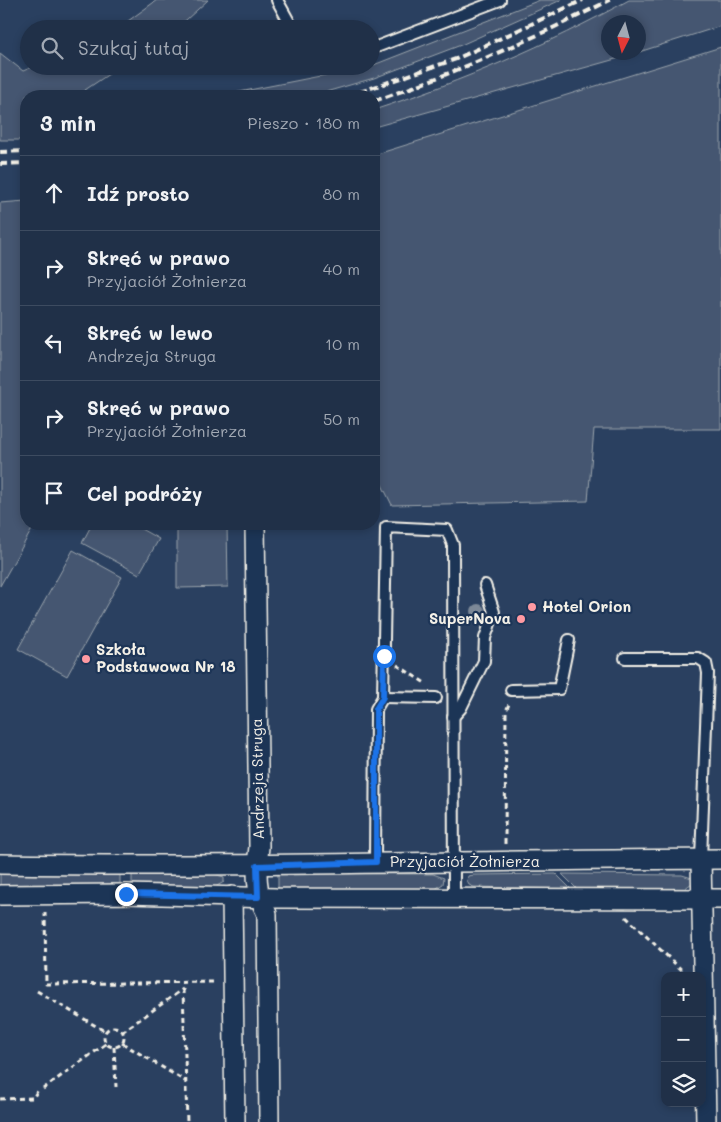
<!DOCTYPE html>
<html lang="pl">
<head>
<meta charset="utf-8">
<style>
	body { margin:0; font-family:Mali,sans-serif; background:#28384f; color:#f1f3f6 }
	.controls { position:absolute; right:15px; bottom:15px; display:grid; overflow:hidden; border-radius:10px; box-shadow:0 2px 8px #0003 }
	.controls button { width:45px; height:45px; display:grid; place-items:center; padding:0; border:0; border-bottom:1px solid #3d4b60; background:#203048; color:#f1f3f6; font:25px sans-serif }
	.compass { position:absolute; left:601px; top:15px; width:45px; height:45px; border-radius:50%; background:#203048; box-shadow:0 2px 8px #0003; rotate:186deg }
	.stop { position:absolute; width:15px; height:15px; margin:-11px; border:4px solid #1a73e8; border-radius:50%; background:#fff }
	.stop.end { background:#1a73e8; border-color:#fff; box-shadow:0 1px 5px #0008 }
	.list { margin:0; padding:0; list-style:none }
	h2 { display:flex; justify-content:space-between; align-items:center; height:65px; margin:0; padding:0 20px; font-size:21px }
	h2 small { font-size:16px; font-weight:400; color:#a2a9b4 }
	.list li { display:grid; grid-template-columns:32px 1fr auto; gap:15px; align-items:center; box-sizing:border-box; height:75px; padding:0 20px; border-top:1px solid #3d4b60 }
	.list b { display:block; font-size:19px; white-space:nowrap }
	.list p { margin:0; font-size:16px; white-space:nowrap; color:#a2a9b4 }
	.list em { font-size:16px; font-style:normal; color:#a2a9b4 }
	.icon { flex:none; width:28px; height:28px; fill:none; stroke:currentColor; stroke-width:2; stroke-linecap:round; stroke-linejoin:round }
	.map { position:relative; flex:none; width:721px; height:1122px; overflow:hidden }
	.search { position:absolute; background:#203048; box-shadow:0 2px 8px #0003; left:20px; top:20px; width:360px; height:55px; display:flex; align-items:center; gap:12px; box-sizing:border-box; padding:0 18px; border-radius:28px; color:#a2a9b4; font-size:19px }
	.panel { position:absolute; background:#203048; box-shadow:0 2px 8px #0003; left:20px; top:90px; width:360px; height:440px; border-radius:20px }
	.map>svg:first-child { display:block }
	.green { fill:#445771; stroke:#9ca4ac }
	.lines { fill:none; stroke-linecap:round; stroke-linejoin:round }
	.service-casing { stroke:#f4f1e8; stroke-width:14 }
	.minor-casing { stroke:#f4f1e8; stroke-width:22 }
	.path { stroke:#f4f1e8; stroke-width:3; stroke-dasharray:5 4; stroke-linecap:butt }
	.service { stroke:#1d3557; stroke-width:10 }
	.minor { stroke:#1d3557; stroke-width:19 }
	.rail { stroke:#f4f1e8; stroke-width:4; stroke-dasharray:8 4; stroke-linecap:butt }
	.tree { fill:#7c8897 }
	.route { stroke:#1a73e8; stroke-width:6 }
	.poi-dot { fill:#ff9aa2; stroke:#1d3557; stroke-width:2 }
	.labels { text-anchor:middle; stroke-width:4.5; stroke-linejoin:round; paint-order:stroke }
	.poi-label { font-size:15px; font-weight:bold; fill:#f4f1e8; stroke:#1d3557; text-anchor:start }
	.street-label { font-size:15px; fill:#f4f1e8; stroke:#1d3557 }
</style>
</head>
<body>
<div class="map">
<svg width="721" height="1122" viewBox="0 0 721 1122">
	<rect width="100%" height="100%" fill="#2a4060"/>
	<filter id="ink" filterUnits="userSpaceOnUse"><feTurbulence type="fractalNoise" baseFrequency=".02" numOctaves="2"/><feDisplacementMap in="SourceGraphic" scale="10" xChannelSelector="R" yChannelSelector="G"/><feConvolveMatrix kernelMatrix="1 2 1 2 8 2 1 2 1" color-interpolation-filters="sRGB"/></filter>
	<g filter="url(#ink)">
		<g class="green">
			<polygon points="157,0 208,0 176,29 117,29"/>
			<polygon points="540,0 561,0 461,45 374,78 312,96 219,96 371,66"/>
			<path d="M629,0H721V26L639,52L638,22H608V52L637,53L374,127V110C465,80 545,46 629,0Z"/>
			<polygon points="721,47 721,429 594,429 588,501 392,505 374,469 374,155"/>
			<polygon points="0,53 23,71 35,66 121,66 85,90 86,96 26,96 26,140 0,140"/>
			<polygon points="26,201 26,524 35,524 0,586 0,203"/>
			<polygon points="92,524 132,524 159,539 139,574 82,543"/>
			<polygon points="177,524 227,524 228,587 177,588"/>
			<polygon points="73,550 122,577 67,676 18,649"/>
			<polygon points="132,873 213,874 224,877 224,882 215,887 132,889"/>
			<polygon points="278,873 433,874 444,878 443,884 435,889 278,889"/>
			<polygon points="0,874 120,874 120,888 0,887"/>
			<polygon points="556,874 571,889 474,887 469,885 467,881 468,876 474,875"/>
			<polygon points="562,874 682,875 692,878 692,883 684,889 577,889"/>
		</g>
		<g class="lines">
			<g class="service-casing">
				<g id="service">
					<polyline points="277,0 293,29"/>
					<polyline points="371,49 500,0"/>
					<polyline points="625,658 698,658 706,663 708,673 701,859"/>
					<polyline points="511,690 559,689 569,640"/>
					<polyline points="383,697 436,698"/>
					<polyline points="453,717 461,708 484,661 485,638 494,612 485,585"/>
					<polyline points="375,861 376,709 383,697 386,527 447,530 453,545 454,899"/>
				</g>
			</g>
			<g class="minor-casing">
				<g id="minor">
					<path d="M255,524L259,847C256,872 255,891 267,914L269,1122"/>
					<polyline points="701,859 706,1122"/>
					<path d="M0,864C240,868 481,860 721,859"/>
					<polyline points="0,895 126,894 276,898 721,899"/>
					<polyline points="232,896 235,1122"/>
				</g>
			</g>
			<g class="path">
				<polyline points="397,665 425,683"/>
				<polyline points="505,844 506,711 509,704"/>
				<polyline points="45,912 46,984 216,982"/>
				<polyline points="626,917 685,973"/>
				<polyline points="183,989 187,1122"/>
				<polyline points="37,991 106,1032"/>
				<circle cx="114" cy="1037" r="10"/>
				<polyline points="122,1032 183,989"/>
				<polyline points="122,1043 185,1081"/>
				<polyline points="114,1047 116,1087"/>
				<polyline points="43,1089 107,1043"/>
				<polyline points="0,1099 33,1098 38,1090"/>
			</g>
			<use href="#service" class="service"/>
			<use href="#minor" class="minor"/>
			<g class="rail">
				<polyline points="348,96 456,59 583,0"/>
				<path d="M374,101C455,73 533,39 610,0"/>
				<polyline points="0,152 26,151"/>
				<polyline points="0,164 26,163"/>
			</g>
		</g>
		<circle class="tree" cx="478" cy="611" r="7"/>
	</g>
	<g class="lines" filter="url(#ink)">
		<polyline class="route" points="126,894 258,897 257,866 376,862 376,709 383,697 384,656"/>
	</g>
	<g class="poi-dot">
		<circle cx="532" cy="607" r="5"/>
		<circle cx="521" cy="619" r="5"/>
		<circle cx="86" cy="659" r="5"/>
	</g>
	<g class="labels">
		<g class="poi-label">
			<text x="542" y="612">Hotel Orion</text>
			<text x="511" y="624" text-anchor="end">SuperNova</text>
			<text x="96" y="655">Szkoła<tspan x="96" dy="17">Podstawowa Nr 18</tspan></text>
		</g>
		<g class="street-label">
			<text transform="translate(258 779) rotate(-91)" y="5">Andrzeja Struga</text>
			<text x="465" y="867">Przyjaciół Żołnierza</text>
		</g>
	</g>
</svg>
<div class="controls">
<button>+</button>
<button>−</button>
<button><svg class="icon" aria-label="layers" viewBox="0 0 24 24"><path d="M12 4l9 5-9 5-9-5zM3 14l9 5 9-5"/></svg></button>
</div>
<svg class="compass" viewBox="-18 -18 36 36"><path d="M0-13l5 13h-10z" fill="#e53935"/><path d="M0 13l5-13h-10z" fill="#a2a9b4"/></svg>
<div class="stop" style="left:384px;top:656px"></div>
<div class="stop end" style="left:126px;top:894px"></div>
<div class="search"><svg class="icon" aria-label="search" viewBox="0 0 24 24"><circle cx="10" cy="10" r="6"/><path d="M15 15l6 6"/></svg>Szukaj tutaj</div>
<section class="panel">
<h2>3 min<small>Pieszo · 180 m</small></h2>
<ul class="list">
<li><svg class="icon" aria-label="ahead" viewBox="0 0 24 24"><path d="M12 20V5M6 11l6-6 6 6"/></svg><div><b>Idź prosto</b></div><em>80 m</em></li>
<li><svg class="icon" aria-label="right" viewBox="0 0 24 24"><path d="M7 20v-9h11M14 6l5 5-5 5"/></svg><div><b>Skręć w prawo</b><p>Przyjaciół Żołnierza</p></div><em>40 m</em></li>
<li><svg class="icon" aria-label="left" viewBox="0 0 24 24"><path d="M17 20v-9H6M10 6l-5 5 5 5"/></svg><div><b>Skręć w lewo</b><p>Andrzeja Struga</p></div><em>10 m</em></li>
<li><svg class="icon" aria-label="right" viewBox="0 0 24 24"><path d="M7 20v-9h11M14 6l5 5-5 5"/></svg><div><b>Skręć w prawo</b><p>Przyjaciół Żołnierza</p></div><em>50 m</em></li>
<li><svg class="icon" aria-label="arrive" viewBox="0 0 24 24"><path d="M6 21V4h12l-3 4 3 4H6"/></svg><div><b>Cel podróży</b></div></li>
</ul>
</section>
</div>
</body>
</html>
